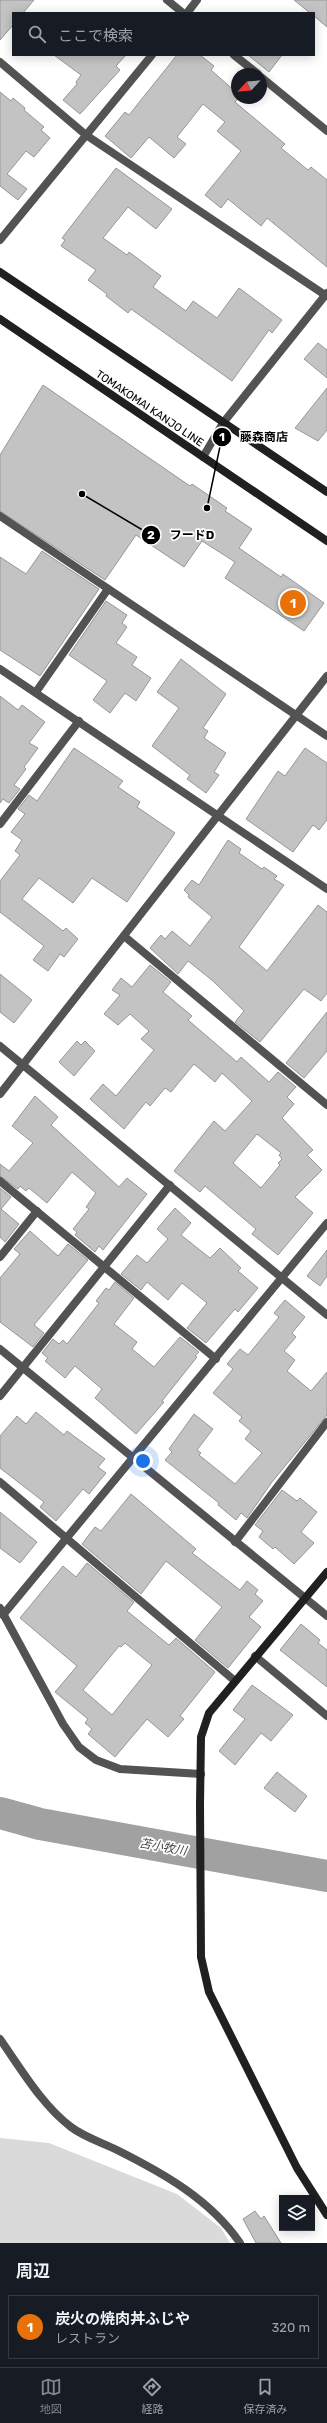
<!DOCTYPE html>
<html lang="ja">
<head>
<meta charset="utf-8">
<style>
	body { margin:0; font-family:Rubik,"Noto Sans JP",sans-serif; background:#20242c; color:#f1f3f6 }
	.controls { position:absolute; right:12px; bottom:12px; display:grid; overflow:hidden; border-radius:0px; box-shadow:0 2px 10px #0003 }
	.controls button { width:36px; height:36px; display:grid; place-items:center; padding:0; border:0; border-bottom:1px solid #363941; background:#171b24; color:#f1f3f6; font:20px sans-serif }
	.compass { position:absolute; left:231px; top:68px; width:36px; height:36px; border-radius:50%; background:#171b24; box-shadow:0 2px 10px #0003; rotate:244deg }
	.you { position:absolute; left:143px; top:1461px; width:14px; height:14px; margin:-10px; border:3px solid #fff; border-radius:50%; background:#1a73e8; box-shadow:0 0 0 6px #1a73e833 }
	.badge { display:grid; place-items:center; width:26px; height:26px; border-radius:50%; background:#858687; color:#fff; font-size:13px; font-weight:700 }
	.pin { position:absolute; translate:-50% -50%; border:2px solid #fff; box-shadow:0 1px 4px #0006 }
	.list { margin:0; padding:0; list-style:none }
	h2 { display:flex; justify-content:space-between; align-items:center; height:52px; margin:0; padding:0 16px; font-size:17px }
	h2 small { font-size:13px; font-weight:400; color:#9ea1a6 }
	.list li { display:grid; grid-template-columns:26px 1fr auto; gap:12px; align-items:center; box-sizing:border-box; height:64px; margin:0 8px 8px; padding:0 8px; border:1px solid #363941; border-radius:0px }
	.list b { display:block; font-size:15px; white-space:nowrap }
	.list p { margin:0; font-size:13px; white-space:nowrap; color:#9ea1a6 }
	.list em { font-size:13px; font-style:normal; color:#9ea1a6 }
	.icon { flex:none; width:22px; height:22px; fill:none; stroke:currentColor; stroke-width:2; stroke-linecap:round; stroke-linejoin:round }
	.map { position:relative; flex:none; width:327px; height:2243px; overflow:hidden }
	.search { position:absolute; background:#171b24; box-shadow:0 2px 10px #0003; left:12px; right:12px; top:12px; height:44px; display:flex; align-items:center; gap:10px; box-sizing:border-box; padding:0 14px; border-radius:0px; color:#9ea1a6; font-size:15px }
	.sheet { height:124px; background:#171b24 }
	nav { display:flex; justify-content:space-around; align-items:center; box-sizing:border-box; height:56px; border-top:1px solid #363941; background:#171b24; font-size:11px; color:#9ea1a6 }
	nav a { display:grid; justify-items:center; gap:2px }
	nav .on { color:#858687 }
	.map>svg:first-child { display:block }
	.green { fill:#dadada }
	.lines { fill:none; stroke-linecap:round; stroke-linejoin:round }
	.river { stroke:#a1a1a1; stroke-width:32 }
	.building { fill:#c3c3c3; stroke:#979797; fill-rule:evenodd }
	.street { stroke:#535353; stroke-width:8 }
	.secondary { stroke:#202020; stroke-width:8 }
	.labels { text-anchor:middle; stroke-width:3.5; stroke-linejoin:round; paint-order:stroke }
	.street-label { font-size:11px; fill:#000; stroke:#fff }
	.water-label { font-size:12px; font-style:italic; fill:#424242; stroke:#fff }
	.leader { fill:none; stroke:#000; stroke-width:1.5 }
	.callout-dot { fill:#000; stroke:#fff; stroke-width:1.5 }
	.mark-label { font-size:12px; text-anchor:middle; font-weight:bold; fill:#fff }
	.callout-label { font-size:12px; text-anchor:middle; font-weight:bold; fill:#000; stroke:#fff; stroke-width:3.5; stroke-linejoin:round; paint-order:stroke }
</style>
</head>
<body>
<div class="map">
<svg width="327" height="2243" viewBox="0 0 327 2243">
	<rect width="100%" height="100%" fill="#fff"/>
	<polygon class="green" points="0,2138 49,2143 177,2194 221,2228 230,2243 0,2243"/>
	<g class="lines">
		<polyline class="river" points="0,1813 40,1824 327,1876"/>
	</g>
	<g class="building">
		<polygon points="0,0 34,0 23,13 13,13 13,25 0,40"/>
		<polygon points="294,0 327,0 327,27 314,16 314,13 310,13"/>
		<polygon points="54,55 126,55 116,66 120,70 80,114 63,100 77,84 76,82 81,75"/>
		<polygon points="177,55 200,55 214,66 211,70 237,93 239,98 235,102 285,144 281,148 308,170 311,167 327,180 327,267 267,218 261,226 228,199 221,208 205,195 241,151 217,131 225,122 203,104 177,137 186,144 174,158 149,137 131,158 105,136 125,112 129,115"/>
		<polygon points="248,55 282,55 269,72"/>
		<polygon points="0,92 11,101 13,98 25,108 24,110 44,127 41,130 50,138 34,157 26,151 7,174 27,189 18,200 0,186"/>
		<polygon points="116,168 172,209 156,229 128,207 103,238 127,255 129,252 161,276 153,287 186,311 193,301 217,318 239,288 282,320 272,333 269,330 232,381 131,309 128,313 106,296 107,294 88,280 96,270 61,246 65,240 62,238"/>
		<polygon points="318,343 327,350 327,378 304,359"/>
		<polygon points="43,385 190,486 192,484 227,508 225,511 252,529 239,548 281,577 283,574 324,603 304,631 225,578 235,562 202,541 184,567 136,535 105,580 0,511 0,455"/>
		<polygon points="327,388 327,430 318,441 295,428"/>
		<polygon points="42,551 99,589 40,676 0,650 0,557 26,574"/>
		<polygon points="106,601 127,615 122,623 127,627 116,643 137,657 132,665 151,678 136,701 125,693 110,713 93,700 107,681 69,655"/>
		<polygon points="181,659 226,694 203,728 208,731 204,738 226,753 214,772 219,775 206,793 187,779 190,775 152,746 179,708 157,692"/>
		<polygon points="0,696 18,710 22,705 45,722 29,743 38,748 24,767 26,769 14,785 20,789 9,803 3,799 0,803"/>
		<polygon points="74,748 123,781 118,787 140,802 137,807 175,833 127,902 92,878 73,903 39,878 22,899 63,931 66,928 78,939 64,957 60,954 48,971 33,960 44,946 0,912 0,881 20,855 15,851 22,840 11,832 25,814 18,809 29,795 37,801"/>
		<polygon points="305,748 327,763 327,820 319,830 313,825 293,852 246,819 278,771 285,776"/>
		<polygon points="228,840 241,849 239,853 262,869 264,867 277,876 274,879 284,885 239,947 267,971 318,905 327,912 327,993 321,1001 304,989 260,1042 235,1022 244,1011 213,981 188,961 178,974 150,948 161,935 165,939 172,931 190,946 212,917 188,897 189,895 184,890 192,880 199,885"/>
		<path d="M150,965L171,982L163,992L192,1016L188,1020L237,1062L241,1057L269,1082L278,1072L296,1087L287,1097L294,1104L282,1118L313,1150L307,1155L322,1170L295,1197L313,1213L278,1255L252,1234L256,1229L205,1186L200,1192L174,1171L214,1121L225,1131L252,1101L222,1073L215,1082L194,1064L171,1092L165,1088L150,1106L146,1102L124,1129L90,1099L103,1084L116,1096L154,1050L141,1039L149,1031L130,1014L118,1025L104,1014L120,995L112,990L121,978L132,987ZM257,1134L281,1153L279,1155L282,1159L278,1163L280,1165L261,1188L233,1163Z"/>
		<polygon points="0,974 32,1000 14,1023 0,1012"/>
		<polygon points="327,1012 327,1051 304,1078 286,1063"/>
		<polygon points="77,1041 81,1045 85,1041 95,1051 74,1076 59,1062"/>
		<polygon points="35,1096 58,1117 51,1125 119,1187 127,1178 147,1194 103,1250 99,1246 95,1252 75,1235 77,1232 73,1229 89,1209 86,1207 96,1193 72,1172 47,1203 29,1188 26,1191 20,1186 18,1189 0,1176 0,1164 9,1171 33,1143 12,1126"/>
		<polygon points="0,1188 11,1197 1,1209 19,1224 5,1242 0,1237"/>
		<polygon points="175,1208 191,1223 181,1235 210,1258 220,1248 241,1268 238,1271 258,1288 238,1312 235,1309 206,1343 187,1328 207,1303 182,1283 168,1300 147,1282 141,1290 121,1274 137,1255 147,1263 168,1239 157,1229"/>
		<polygon points="30,1231 58,1256 68,1244 88,1260 34,1325 44,1333 33,1347 0,1322 0,1278 20,1254 14,1249"/>
		<polygon points="327,1250 327,1276 320,1286 307,1276"/>
		<polygon points="115,1282 134,1298 114,1324 137,1342 132,1349 154,1367 180,1337 199,1352 195,1356 197,1357 162,1401 164,1402 136,1434 95,1398 102,1389 75,1366 65,1378 45,1361 48,1358 42,1353 53,1339 59,1344 63,1340 67,1344 99,1303 96,1301 106,1288 109,1290"/>
		<polygon points="285,1300 305,1317 292,1333 296,1337 284,1351 295,1360 287,1371 311,1391 327,1372 327,1415 272,1482 247,1518 241,1513 236,1520 218,1505 219,1503 165,1460 172,1452 169,1449 194,1414 213,1429 197,1450 201,1453 199,1455 235,1484 262,1453 245,1439 251,1431 239,1421 242,1417 213,1393 233,1369 227,1364 240,1349 248,1355 279,1317 274,1313"/>
		<polygon points="36,1412 64,1435 67,1431 105,1459 98,1467 106,1473 89,1494 83,1489 56,1521 40,1507 44,1502 0,1468 0,1436 17,1416 26,1424"/>
		<polygon points="282,1490 297,1501 300,1498 317,1512 301,1532 314,1543 294,1564 275,1547 273,1549 259,1537 263,1531 255,1525"/>
		<polygon points="131,1494 196,1549 192,1553 240,1590 247,1581 258,1590 255,1594 263,1601 249,1617 261,1627 228,1668 195,1640 222,1607 166,1561 141,1594 82,1544 95,1527 101,1531"/>
		<polygon points="0,1512 37,1542 20,1563 0,1548"/>
		<path d="M87,1563L134,1602L127,1611L169,1645L176,1638L215,1672L180,1716L184,1719L168,1737L147,1719L115,1757L88,1734L92,1729L85,1723L88,1719L55,1692L77,1666L20,1618L63,1566L76,1577ZM125,1643L152,1665L112,1715L83,1690L119,1646L121,1647Z"/>
		<polygon points="301,1624 320,1640 318,1643 327,1650 327,1687 280,1650"/>
		<polygon points="252,1685 293,1715 271,1741 261,1733 235,1765 219,1751 245,1719 233,1710"/>
		<polygon points="277,1772 307,1796 295,1812 264,1788"/>
		<polygon points="255,2211 261,2219 264,2216 281,2243 256,2243 243,2219"/>
	</g>
	<g class="lines">
		<g class="street">
			<polyline points="167,0 183,13"/>
			<polyline points="187,13 197,0"/>
			<polyline points="234,55 258,74"/>
			<polyline points="0,62 86,135 325,295"/>
			<polyline points="261,77 327,131"/>
			<polyline points="0,240 152,55"/>
			<polyline points="203,457 223,423 327,293"/>
			<polyline points="0,516 327,736"/>
			<polyline points="0,669 327,889"/>
			<polyline points="36,692 108,589"/>
			<polyline points="0,824 79,721"/>
			<polyline points="124,936 327,1105"/>
			<polyline points="0,1046 327,1315"/>
			<polyline points="0,1094 327,676"/>
			<polyline points="0,1181 216,1359"/>
			<polyline points="0,1257 37,1211"/>
			<polyline points="0,1349 327,1616"/>
			<polyline points="0,1396 170,1185"/>
			<polyline points="0,1482 235,1681"/>
			<polyline points="235,1542 327,1422"/>
			<polyline points="0,1608 63,1724 79,1747 96,1760 120,1769 201,1774"/>
			<polyline points="3,1615 327,1223"/>
			<polyline points="255,1656 327,1716"/>
			<path d="M0,2039C21,2069 42,2105 71,2127C84,2137 103,2143 117,2150C163,2173 211,2200 240,2243"/>
		</g>
		<g class="secondary">
			<polyline points="0,272 327,492"/>
			<polyline points="0,319 327,541"/>
			<polyline points="327,1572 209,1713 201,1737 200,1804 201,1957 209,1992 297,2168 327,2215"/>
		</g>
	</g>
	<g class="labels">
		<g class="street-label">
			<text transform="translate(150 408) rotate(34)" y="4">TOMAKOMAI KANJO LINE</text>
		</g>
		<g class="water-label">
			<text transform="translate(163 1847) rotate(10)" y="4">苫小牧川</text>
		</g>
	</g>
	<path class="leader" d="M207 508L222 437M82 494L151 535"/>
	<g class="callout-dot">
		<circle cx="207" cy="508" r="4"/>
		<circle cx="82" cy="494" r="4"/>
		<circle cx="222" cy="437" r="10"/>
		<circle cx="151" cy="535" r="10"/>
	</g>
	<g class="mark-label">
		<text x="222" y="441">1</text>
		<text x="151" y="539">2</text>
	</g>
	<g class="callout-label">
		<text x="264" y="441">藤森商店</text>
		<text x="192" y="539">フードD</text>
	</g>
</svg>
<div class="controls">
<button><svg class="icon" aria-label="layers" viewBox="0 0 24 24"><path d="M12 4l9 5-9 5-9-5zM3 14l9 5 9-5"/></svg></button>
</div>
<svg class="compass" viewBox="-18 -18 36 36"><path d="M0-13l5 13h-10z" fill="#e53935"/><path d="M0 13l5-13h-10z" fill="#9ea1a6"/></svg>
<div class="you"></div>
<div class="pin badge" style="left:293px;top:603px;background:#e8710a">1</div>
<div class="search"><svg class="icon" aria-label="search" viewBox="0 0 24 24"><circle cx="10" cy="10" r="6"/><path d="M15 15l6 6"/></svg>ここで検索</div>
</div>
<section class="sheet">
<h2>周辺<small></small></h2>
<ul class="list">
<li><span class="badge" style="background:#e8710a">1</span><div><b>炭火の焼肉丼ふじや</b><p>レストラン</p></div><em>320 m</em></li>
</ul>
</section>
<nav>
<a class="on"><svg class="icon" aria-label="map" viewBox="0 0 24 24"><path d="M3 6l6-2 6 2 6-2v14l-6 2-6-2-6 2zM9 4v14M15 6v14"/></svg>地図</a>
<a><svg class="icon" aria-label="directions" viewBox="0 0 24 24"><path d="M12 3l9 9-9 9-9-9zM9 14v-3h6M13 9l2 2-2 2"/></svg>経路</a>
<a><svg class="icon" aria-label="saved" viewBox="0 0 24 24"><path d="M7 4h10v16l-5-4-5 4z"/></svg>保存済み</a>
</nav>
</body>
</html>
